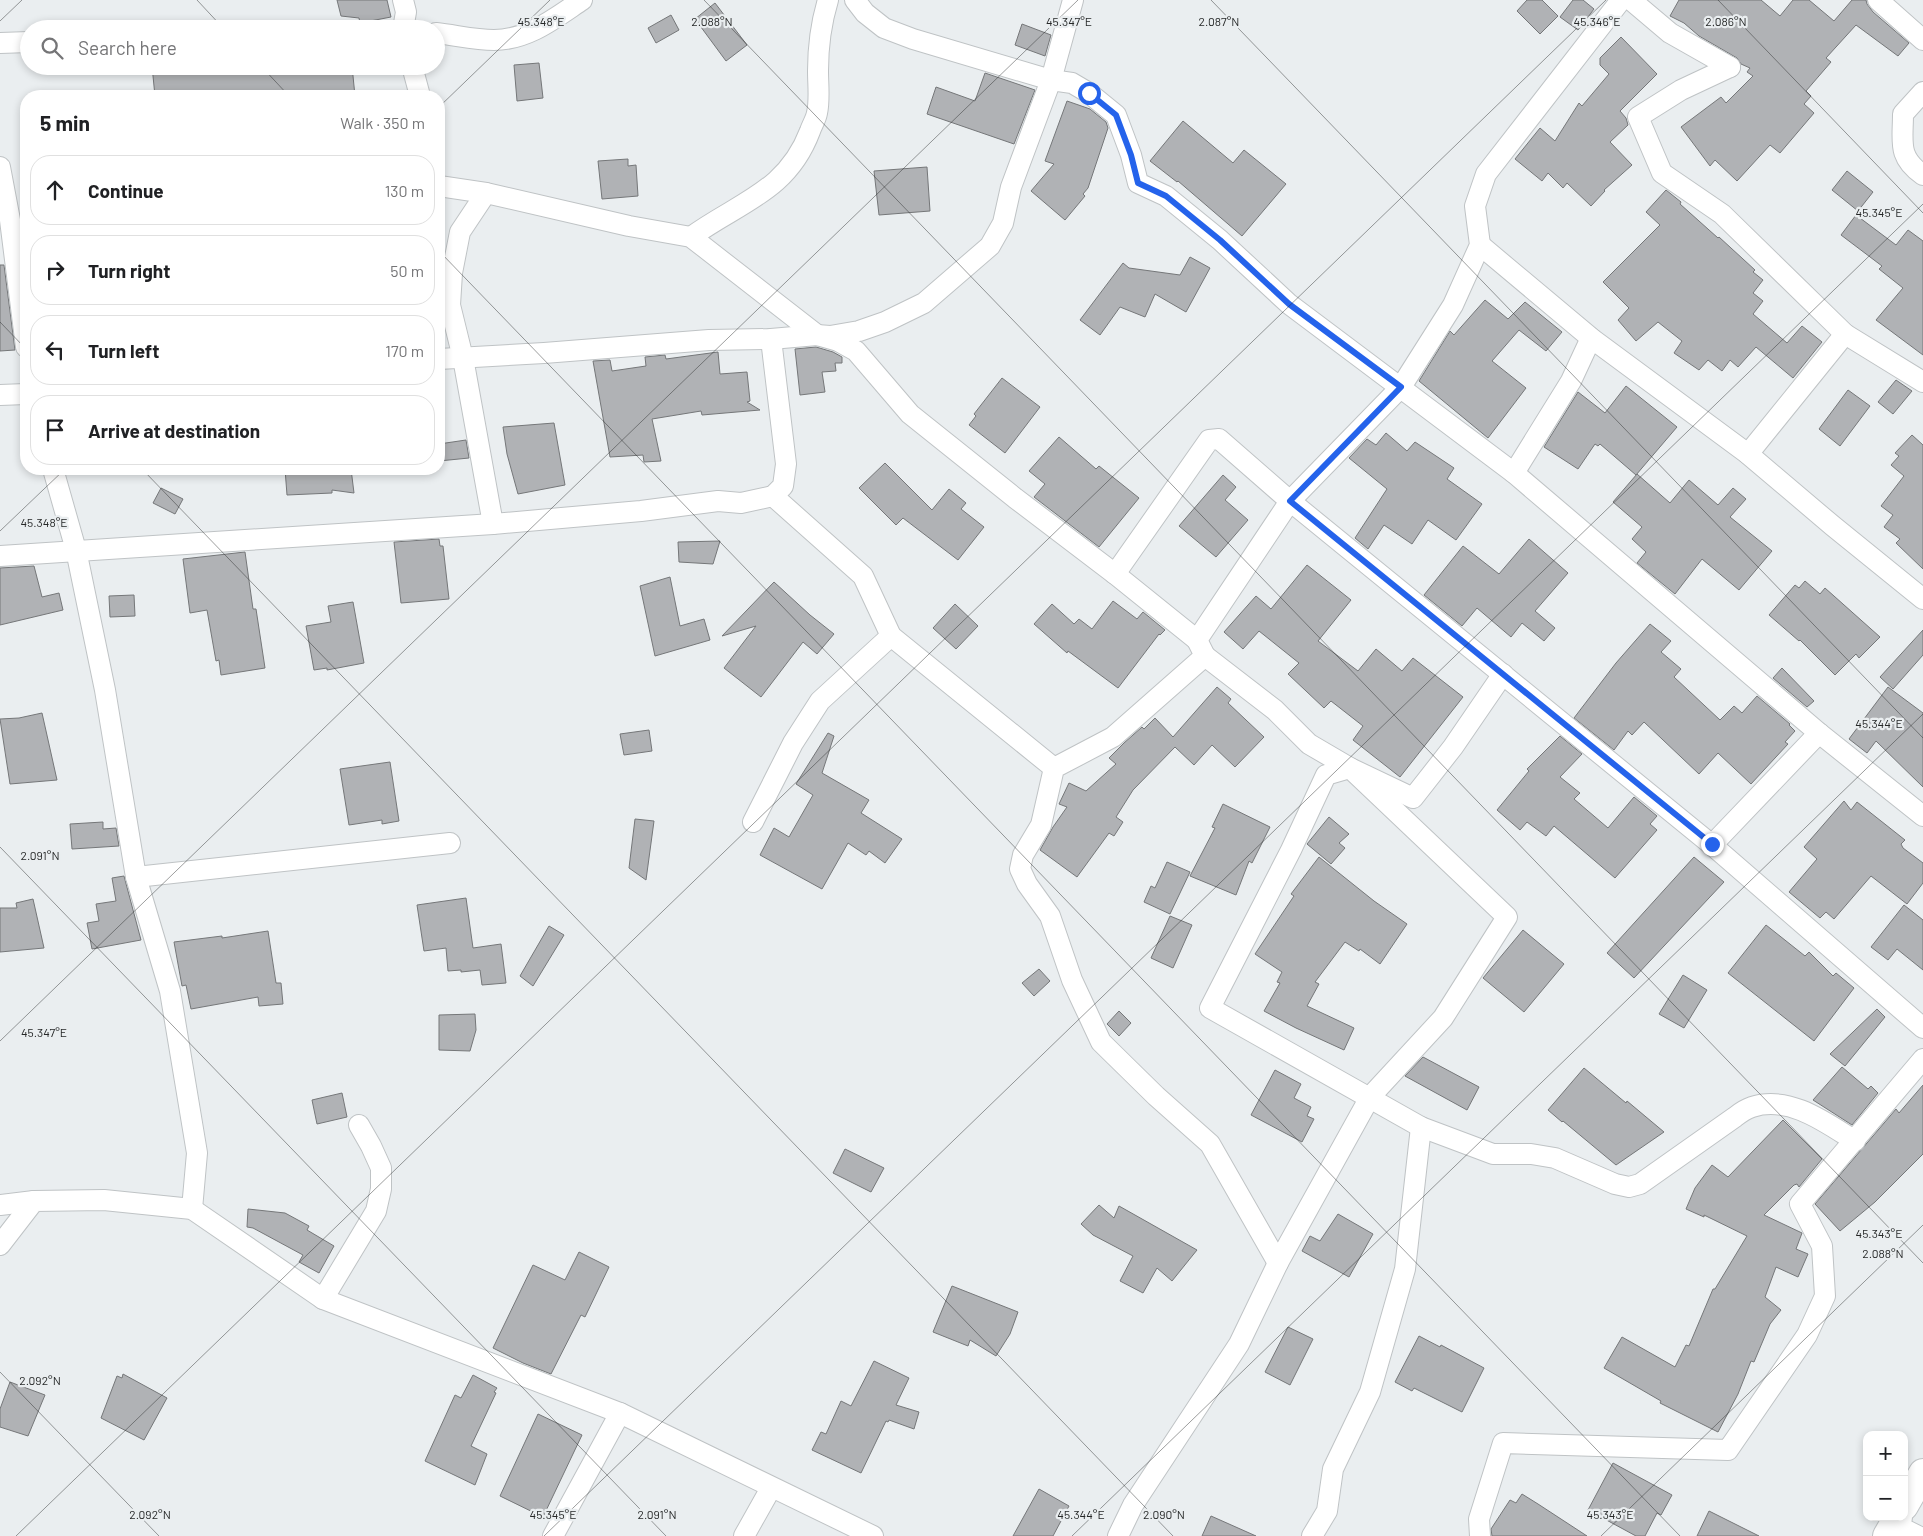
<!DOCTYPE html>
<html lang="en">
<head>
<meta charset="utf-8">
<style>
	body { margin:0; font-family:Barlow,sans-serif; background:#f2f2f2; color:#202124 }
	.controls { position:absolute; right:15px; bottom:15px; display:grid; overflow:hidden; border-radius:10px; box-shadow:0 2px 8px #0003 }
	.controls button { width:45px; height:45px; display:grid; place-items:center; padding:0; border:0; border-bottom:1px solid #e0e0e0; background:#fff; color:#202124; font:25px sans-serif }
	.stop { position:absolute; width:15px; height:15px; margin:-11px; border:4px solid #2563eb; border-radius:50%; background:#fff }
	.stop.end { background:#2563eb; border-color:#fff; box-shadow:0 1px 5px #0008 }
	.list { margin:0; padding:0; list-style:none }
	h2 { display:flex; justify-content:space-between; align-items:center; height:65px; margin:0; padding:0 20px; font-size:21px }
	h2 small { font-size:16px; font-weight:400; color:#757577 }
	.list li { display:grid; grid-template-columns:32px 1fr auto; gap:15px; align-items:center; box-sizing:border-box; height:70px; margin:0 10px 10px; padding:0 10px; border:1px solid #e0e0e0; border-radius:20px }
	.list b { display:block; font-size:19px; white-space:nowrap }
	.list em { font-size:16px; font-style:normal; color:#757577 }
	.icon { flex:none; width:28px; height:28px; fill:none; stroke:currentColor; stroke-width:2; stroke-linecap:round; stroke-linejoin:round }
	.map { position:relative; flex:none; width:1923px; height:1536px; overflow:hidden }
	.search { position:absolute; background:#fff; box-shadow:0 2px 8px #0003; left:20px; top:20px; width:425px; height:55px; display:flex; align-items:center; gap:12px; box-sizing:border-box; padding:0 18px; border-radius:28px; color:#757577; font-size:19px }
	.panel { position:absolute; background:#fff; box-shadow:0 2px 8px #0003; left:20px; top:90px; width:425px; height:385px; border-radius:20px }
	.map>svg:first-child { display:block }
	.building { fill:#b0b2b5; stroke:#757779 }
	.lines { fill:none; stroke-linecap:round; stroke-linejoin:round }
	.street-casing { stroke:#bfc3c5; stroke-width:22 }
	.secondary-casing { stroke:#bfc3c5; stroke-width:30 }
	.street { stroke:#fff; stroke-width:20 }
	.secondary { stroke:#fff; stroke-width:28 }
	.route { stroke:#2563eb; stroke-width:6 }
	.ticks { fill:none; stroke:#262828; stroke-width:1; stroke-opacity:0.45 }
	.ticks-label { font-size:12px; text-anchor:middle; fill:#262828; stroke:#eaeef0; stroke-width:4.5; stroke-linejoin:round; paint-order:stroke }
</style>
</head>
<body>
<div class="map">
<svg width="1923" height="1536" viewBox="0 0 1923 1536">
	<rect width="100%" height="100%" fill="#eaeef0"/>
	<g class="building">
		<polygon points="337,0 387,0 391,17 360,23 359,18 341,16"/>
		<polygon points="1527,0 1542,0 1558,16 1540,34 1517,11"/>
		<polygon points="1573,0 1583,0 1594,9 1578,30 1560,17"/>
		<polygon points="1679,0 1761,0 1780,16 1793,0 1809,0 1834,21 1852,0 1866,0 1867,4 1873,12 1909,43 1898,56 1856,25 1826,58 1831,62 1806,91 1811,96 1804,104 1814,113 1780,153 1770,145 1737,181 1715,160 1710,166 1681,127 1721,97 1726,103 1753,76 1747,72 1750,68 1741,64 1737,58 1699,36 1684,23 1670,16"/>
		<polygon points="715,3 747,45 726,61 695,19"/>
		<polygon points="671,15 679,30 656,43 648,28"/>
		<polygon points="1022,24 1051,35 1045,56 1015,45"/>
		<polygon points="1621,37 1657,74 1620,111 1626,118 1628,125 1610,142 1632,165 1604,190 1605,191 1591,206 1567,183 1563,188 1548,173 1542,181 1515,159 1540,128 1555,141 1579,103 1582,106 1609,74 1600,65 1600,58"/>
		<polygon points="539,63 543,98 517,101 514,65"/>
		<polygon points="152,66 352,66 355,96 155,96"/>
		<polygon points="985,73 1035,90 1014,144 927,114 936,87 975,101"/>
		<polygon points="1067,101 1090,109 1106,122 1108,128 1088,188 1083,194 1085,196 1065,220 1031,191 1054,164 1045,161"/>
		<polygon points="1183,121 1233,163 1244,150 1286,184 1242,236 1178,181 1177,182 1150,161"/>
		<polygon points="628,159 628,166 636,165 638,196 602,199 598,161"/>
		<polygon points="927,167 930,211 879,215 874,171"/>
		<polygon points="1847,171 1873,192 1858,211 1832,190"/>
		<polygon points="1666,190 1681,202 1680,204 1718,238 1719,237 1755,270 1753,272 1763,280 1753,293 1763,301 1753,314 1787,343 1802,326 1822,342 1793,378 1756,347 1738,367 1730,360 1722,371 1708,360 1699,370 1674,353 1682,341 1658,322 1636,341 1618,320 1629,308 1603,282 1660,225 1646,212"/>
		<polygon points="1856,215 1896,245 1908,230 1923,241 1923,355 1876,320 1903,288 1879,269 1882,266 1841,235"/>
		<polygon points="1190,257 1210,268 1186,312 1155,294 1145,317 1120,307 1100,335 1080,320 1123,263 1129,268 1180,275"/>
		<polygon points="0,265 4,265 15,350 0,351"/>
		<polygon points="1485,300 1508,319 1525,302 1562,332 1546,351 1519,330 1492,361 1526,388 1488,438 1419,381 1450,331 1454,335"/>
		<polygon points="816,347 833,352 842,357 842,363 835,363 836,371 822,372 825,392 800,395 795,349"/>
		<polygon points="718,352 720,374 747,372 750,401 747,402 760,410 702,415 701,411 652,419 661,461 644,462 643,455 610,457 593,361 610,360 612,371 646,366 645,357 665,355 666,359"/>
		<polygon points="1002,378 1040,407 1005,453 969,425 976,416 974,414"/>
		<polygon points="1896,380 1912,391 1893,414 1878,402"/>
		<polygon points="1626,386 1677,427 1636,475 1600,444 1598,446 1595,444 1578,469 1544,447 1578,392 1605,413"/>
		<polygon points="1848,390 1870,406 1840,446 1819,429"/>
		<polygon points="554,423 565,485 518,494 507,454 503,427"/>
		<polygon points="1386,433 1407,451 1415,442 1454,468 1447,479 1482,504 1456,540 1428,520 1412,544 1384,525 1368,549 1355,538 1387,489 1349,458 1367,439 1376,445"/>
		<polygon points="1912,435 1923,445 1923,569 1896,543 1900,539 1884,527 1893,515 1881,506 1904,476 1891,465 1899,456 1895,453"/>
		<polygon points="1059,437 1096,469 1099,466 1139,498 1099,547 1034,497 1045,484 1029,471"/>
		<polygon points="466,440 469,458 439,461 439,444"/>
		<polygon points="885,463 932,510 949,489 966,503 961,509 984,527 958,560 903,518 896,525 859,488"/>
		<polygon points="285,469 351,469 354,493 332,490 332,493 287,495"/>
		<polygon points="1637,474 1670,503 1689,480 1718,505 1733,488 1746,499 1730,517 1772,551 1739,590 1702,559 1675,594 1637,563 1646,552 1632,539 1642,527 1613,502"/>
		<polygon points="1223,475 1236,487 1225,500 1248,520 1216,557 1179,526"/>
		<polygon points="161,488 183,499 175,514 153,503"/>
		<polygon points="439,539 440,546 443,546 449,599 401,603 394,542"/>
		<polygon points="1529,539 1568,573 1535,611 1555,628 1544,641 1522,623 1511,637 1477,608 1462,626 1424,595 1463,546 1499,574"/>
		<polygon points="720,541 713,564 679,562 678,542"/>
		<polygon points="245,552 253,609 256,609 265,668 221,675 219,660 216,661 207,610 190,613 183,559"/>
		<polygon points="1307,565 1351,600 1318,641 1358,671 1376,649 1402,671 1413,658 1463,697 1400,777 1353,740 1363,726 1331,701 1324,708 1288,674 1299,663 1259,631 1243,649 1224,632 1256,596 1271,609"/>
		<polygon points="34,566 42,597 59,593 63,610 0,625 0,568"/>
		<polygon points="670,577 680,626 704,619 710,640 655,656 640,586"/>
		<polygon points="1805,581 1820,594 1825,588 1880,637 1859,658 1856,654 1835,675 1800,640 1799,641 1769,615 1795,585 1799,588"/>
		<polygon points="774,582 810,615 834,634 817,654 803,642 761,697 724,668 756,626 722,636"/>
		<polygon points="134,595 135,616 110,617 109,596"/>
		<polygon points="1113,601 1137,619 1143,612 1165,630 1160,635 1159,634 1118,688 1068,651 1067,653 1034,624 1052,604 1074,624 1079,619 1092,629"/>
		<polygon points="353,602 364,663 327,670 327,668 314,670 306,626 331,622 328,606"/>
		<polygon points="955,604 978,626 956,649 933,628"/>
		<polygon points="1650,624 1671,641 1661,652 1681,669 1674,677 1720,720 1734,706 1742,713 1757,696 1790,724 1789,725 1795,731 1785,742 1788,744 1751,784 1718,753 1699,774 1644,722 1632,735 1628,731 1614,750 1574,718 1616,663"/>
		<polygon points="1923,630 1923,655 1893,689 1880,677"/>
		<polygon points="1782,668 1814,701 1807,707 1773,678"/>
		<polygon points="1217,687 1231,699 1228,703 1264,737 1235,767 1212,745 1194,765 1175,747 1133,790 1116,817 1123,822 1114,836 1109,833 1077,877 1040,850 1053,827 1067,807 1059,804 1069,783 1086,791 1116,764 1109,758 1124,743 1142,727 1144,729 1155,718 1173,737"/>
		<polygon points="1888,687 1923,713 1923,787 1876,741 1867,753 1849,739"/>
		<polygon points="42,713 57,780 10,784 0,719 19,718"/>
		<polygon points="649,730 652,751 624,755 620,734"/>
		<polygon points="828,733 834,736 822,773 869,800 861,813 902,839 885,863 869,851 866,855 848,843 822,889 760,855 774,828 789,837 813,795 796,784"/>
		<polygon points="1560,736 1582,754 1560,777 1580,793 1574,799 1608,828 1634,797 1657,816 1650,824 1657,830 1615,878 1554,826 1546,836 1527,822 1520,830 1497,810 1529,771 1527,769"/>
		<polygon points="390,762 399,821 382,824 382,820 349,825 340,769"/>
		<polygon points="1844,801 1851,810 1857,802 1905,840 1901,844 1903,848 1923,863 1923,883 1907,904 1871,876 1834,919 1826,912 1820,918 1789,892 1817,859 1804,847"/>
		<polygon points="1223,804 1270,827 1252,863 1249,861 1236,895 1190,876 1215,828 1212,827"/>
		<polygon points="1329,817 1349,834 1339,843 1345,848 1331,864 1307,844"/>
		<polygon points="635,819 654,821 646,880 629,868"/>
		<polygon points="103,822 103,829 116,828 119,846 72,849 70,824"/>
		<polygon points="1319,857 1374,901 1407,924 1380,964 1360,949 1359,951 1345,942 1315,982 1319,984 1307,1006 1354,1028 1344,1050 1296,1028 1264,1011 1280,983 1277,982 1282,972 1255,954 1294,896 1291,894"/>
		<polygon points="1694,857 1724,882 1634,978 1607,953"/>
		<polygon points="1167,862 1190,872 1170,914 1144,902 1151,886 1155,888"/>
		<polygon points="124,876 141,940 92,949 87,923 99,921 96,904 116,901 112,878"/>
		<polygon points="466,898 473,948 501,944 506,983 482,985 480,970 461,972 461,970 448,971 446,948 424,951 417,905"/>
		<polygon points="33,899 44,948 0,952 0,908 17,908 16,903"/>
		<polygon points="1904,905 1923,920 1923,970 1897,949 1888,960 1871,947"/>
		<polygon points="1170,916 1192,925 1173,968 1151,958"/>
		<polygon points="1766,925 1805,956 1809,952 1833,976 1836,973 1854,988 1814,1041 1728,973"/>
		<polygon points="549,926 564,935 533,986 520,976"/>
		<polygon points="1523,930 1564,964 1524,1012 1483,978"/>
		<polygon points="268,931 276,983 281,983 283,1004 259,1006 258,997 191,1009 186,985 182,986 174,942 222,936 222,938"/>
		<polygon points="1039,969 1050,981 1034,996 1022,983"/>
		<polygon points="1683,975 1707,990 1684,1028 1659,1014"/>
		<polygon points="1877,1009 1885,1017 1845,1066 1830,1054"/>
		<polygon points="1119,1011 1131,1023 1119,1036 1107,1024"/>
		<polygon points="475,1014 476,1030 470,1051 439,1050 439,1015"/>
		<polygon points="1423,1057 1479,1087 1467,1110 1405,1076"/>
		<polygon points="1842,1067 1868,1089 1871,1086 1878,1093 1852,1125 1813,1100"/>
		<polygon points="1584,1068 1626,1103 1627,1101 1664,1132 1616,1165 1563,1121 1562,1122 1548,1110"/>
		<polygon points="1275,1070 1301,1084 1294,1098 1311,1107 1307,1116 1314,1119 1302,1142 1251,1115"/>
		<polygon points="1923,1085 1923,1154 1875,1202 1840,1231 1815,1204 1896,1109 1899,1113"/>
		<polygon points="342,1093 347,1117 317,1124 312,1100"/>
		<polygon points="1783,1120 1822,1159 1799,1187 1797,1184 1794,1185 1764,1215 1802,1233 1796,1249 1808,1254 1798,1277 1776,1267 1765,1297 1781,1310 1770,1324 1754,1362 1751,1361 1738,1394 1718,1432 1660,1403 1661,1401 1604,1368 1622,1337 1675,1367 1686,1345 1689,1346 1713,1289 1715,1289 1747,1236 1704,1215 1704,1217 1686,1209 1695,1188 1712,1165 1728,1177"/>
		<polygon points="845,1149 884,1168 871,1192 833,1173"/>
		<polygon points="1099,1205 1114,1218 1119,1206 1197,1250 1172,1281 1157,1268 1143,1293 1120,1281 1133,1256 1093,1235 1081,1224"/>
		<polygon points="248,1209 285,1213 309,1226 307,1230 334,1246 319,1273 299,1262 303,1255 253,1228 247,1227"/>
		<polygon points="1338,1214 1373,1234 1349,1277 1302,1251 1310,1236 1320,1241"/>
		<polygon points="579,1252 609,1267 585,1317 581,1315 551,1374 523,1363 493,1348 533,1265 565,1280"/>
		<polygon points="952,1286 1018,1312 1010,1334 996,1356 970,1340 968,1346 933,1332"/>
		<polygon points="1288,1327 1313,1339 1290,1385 1265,1372"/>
		<polygon points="1419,1336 1440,1347 1441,1345 1484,1368 1462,1412 1414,1388 1412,1391 1395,1382"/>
		<polygon points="874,1361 909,1378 896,1405 919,1412 914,1429 889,1420 888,1422 886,1421 861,1473 812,1450 821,1432 826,1434 841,1401 851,1406"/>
		<polygon points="123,1374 167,1398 144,1440 101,1418 117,1376 122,1378"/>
		<polygon points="473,1375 497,1388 494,1392 496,1393 471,1446 487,1454 475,1485 425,1461 455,1395 461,1398"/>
		<polygon points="10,1382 45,1395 28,1436 0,1427 0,1409"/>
		<polygon points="538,1414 582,1435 543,1517 500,1496"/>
		<polygon points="1613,1463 1672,1495 1661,1515 1657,1513 1645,1536 1636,1536 1588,1510"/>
		<polygon points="1039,1489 1069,1506 1053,1536 1013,1536"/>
		<polygon points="1522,1494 1538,1504 1587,1536 1492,1536 1491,1529 1510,1500 1516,1503"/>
		<polygon points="1709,1511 1759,1536 1697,1536"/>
		<polygon points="1211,1516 1256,1536 1202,1536"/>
	</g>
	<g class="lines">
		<g class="street-casing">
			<g id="street">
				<polyline points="403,0 406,12 403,29"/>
				<polyline points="855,0 865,13 884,28 913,39 1051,80 1072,83 1089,93 1116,115 1131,155 1138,183 1166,196 1220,240 1289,304 1514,473 1819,733 1923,816"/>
				<polyline points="1631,0 1670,33 1730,67"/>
				<polyline points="1878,0 1923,40"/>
				<path d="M436,33C455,35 475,40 494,40C528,40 555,18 582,0"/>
				<polyline points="0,43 29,42"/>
				<polyline points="412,66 420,96"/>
				<polyline points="1730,67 1681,90 1638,117 1662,173 1722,214 1845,334 1923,382"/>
				<path d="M1923,92L1903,114C1903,142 1897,157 1923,175"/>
				<polyline points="0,167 10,220 26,347"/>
				<polyline points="439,186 486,193 629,226 691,237 817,335 838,341 856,351 910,414 1015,498 1115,574 1197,640"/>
				<polyline points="486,193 460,232 452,273 450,305 463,358 493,524"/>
				<path d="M691,237C739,202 787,192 810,131C812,125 816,119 817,113C820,100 818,85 818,71C818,48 821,23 828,0"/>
				<polyline points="1480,245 1591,338 1748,454 1833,526 1923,599"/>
				<polyline points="439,359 544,353 709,340 771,339 817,335 830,336 859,331 885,322 924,303 990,246 1003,223 1011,187 1051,80 1073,0"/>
				<polyline points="0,395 26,394"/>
				<polyline points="1748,454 1845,334"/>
				<polyline points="53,469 76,550 105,690 136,877 170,991 197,1153 192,1209"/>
				<polyline points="1514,473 1571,381 1591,338"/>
				<polyline points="773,496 863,576 891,636 1054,768"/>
				<polyline points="0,556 493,524 641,511 718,501 741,503 773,496 783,486 786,464 771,339"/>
				<polyline points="1115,574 1209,440 1219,439 1290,501 1712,845 1923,1028"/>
				<path d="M1503,674L1453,747L1413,798L1350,768L1326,775L1291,850L1210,1008L1421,1127L1493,1154H1531L1555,1158L1615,1184L1629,1187L1640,1184L1735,1117C1740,1113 1746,1109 1752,1107C1789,1095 1825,1122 1855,1141"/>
				<polyline points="753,822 793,743 820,701 891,636"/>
				<polyline points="1712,845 1819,733"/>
				<polyline points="136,877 450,843"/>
				<polyline points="0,1205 34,1201"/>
				<polyline points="0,1245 34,1201 104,1200 192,1209 323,1299 620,1413 873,1536"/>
				<polyline points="1278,1263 1210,1144 1156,1096 1101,1042 1072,980 1050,916 1027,884 1020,869 1023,855 1041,825 1054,768 1113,737 1205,656 1197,640 1290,501 1401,387 1453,305 1480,245 1475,206 1486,174 1621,0"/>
				<polyline points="323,1299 376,1211 381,1189 381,1168 371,1146 359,1125"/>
				<polyline points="1894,1524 1918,1536"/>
				<polyline points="553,1536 620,1413"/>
				<polyline points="744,1536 771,1488"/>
				<polyline points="1118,1536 1133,1505 1239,1344 1278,1263 1370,1097 1443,1018 1507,917 1350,768 1309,744 1275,710 1205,656"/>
				<polyline points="1312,1536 1327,1511 1333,1469 1370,1392 1405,1269 1421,1127"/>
				<polyline points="1480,1536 1479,1519 1503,1443 1728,1450 1807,1335 1825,1296 1822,1246 1800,1204 1923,1059"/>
			</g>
		</g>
		<g class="secondary-casing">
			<g id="secondary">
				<polyline points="1904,1506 1923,1473"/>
				<polyline points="1887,1536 1898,1517"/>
			</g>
		</g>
		<use href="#street" class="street"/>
		<use href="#secondary" class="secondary"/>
	</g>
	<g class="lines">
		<polyline class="route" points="1089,93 1116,115 1131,155 1138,183 1166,196 1220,240 1289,304 1401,387 1290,501 1712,844"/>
	</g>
	<path class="ticks" d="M197,0L224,29M704,0L1923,1263M1211,0L1923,738M1718,0L1923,213M0,21L22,0M261,66L289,96M439,107L550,0M439,251L1680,1536M0,322L26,349M142,469L1173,1536M0,531L65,469M0,847L666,1536M0,1041L1078,0M0,1372L159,1536M16,1536L1606,0M544,1536L1923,204M1072,1536L1923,714M1601,1536L1923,1225"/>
	<g class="ticks-label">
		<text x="541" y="26">45.348°E</text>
		<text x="1069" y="26">45.347°E</text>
		<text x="1597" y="26">45.346°E</text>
		<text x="712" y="26">2.088°N</text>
		<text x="1219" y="26">2.087°N</text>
		<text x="1726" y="26">2.086°N</text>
		<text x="1879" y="217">45.345°E</text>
		<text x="44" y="527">45.348°E</text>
		<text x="1879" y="728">45.344°E</text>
		<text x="40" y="860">2.091°N</text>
		<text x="44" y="1037">45.347°E</text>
		<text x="1879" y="1238">45.343°E</text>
		<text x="1883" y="1258">2.088°N</text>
		<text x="40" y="1385">2.092°N</text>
		<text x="150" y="1519">2.092°N</text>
		<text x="657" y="1519">2.091°N</text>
		<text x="1164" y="1519">2.090°N</text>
		<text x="553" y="1519">45.345°E</text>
		<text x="1081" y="1519">45.344°E</text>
		<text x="1610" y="1519">45.343°E</text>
	</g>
</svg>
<div class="controls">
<button>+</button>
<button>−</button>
</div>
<div class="stop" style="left:1089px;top:93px"></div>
<div class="stop end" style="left:1712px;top:844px"></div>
<div class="search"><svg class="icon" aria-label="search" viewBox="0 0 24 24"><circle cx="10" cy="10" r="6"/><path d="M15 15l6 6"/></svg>Search here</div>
<section class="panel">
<h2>5 min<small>Walk · 350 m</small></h2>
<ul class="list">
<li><svg class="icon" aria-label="ahead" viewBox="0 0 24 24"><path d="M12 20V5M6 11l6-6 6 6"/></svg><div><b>Continue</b></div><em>130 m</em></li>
<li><svg class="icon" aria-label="right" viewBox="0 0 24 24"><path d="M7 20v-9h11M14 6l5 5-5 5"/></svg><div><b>Turn right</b></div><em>50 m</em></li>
<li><svg class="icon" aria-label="left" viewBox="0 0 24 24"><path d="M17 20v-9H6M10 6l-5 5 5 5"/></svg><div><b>Turn left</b></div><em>170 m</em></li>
<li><svg class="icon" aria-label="arrive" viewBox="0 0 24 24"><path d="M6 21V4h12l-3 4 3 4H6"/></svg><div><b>Arrive at destination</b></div></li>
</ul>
</section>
</div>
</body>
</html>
